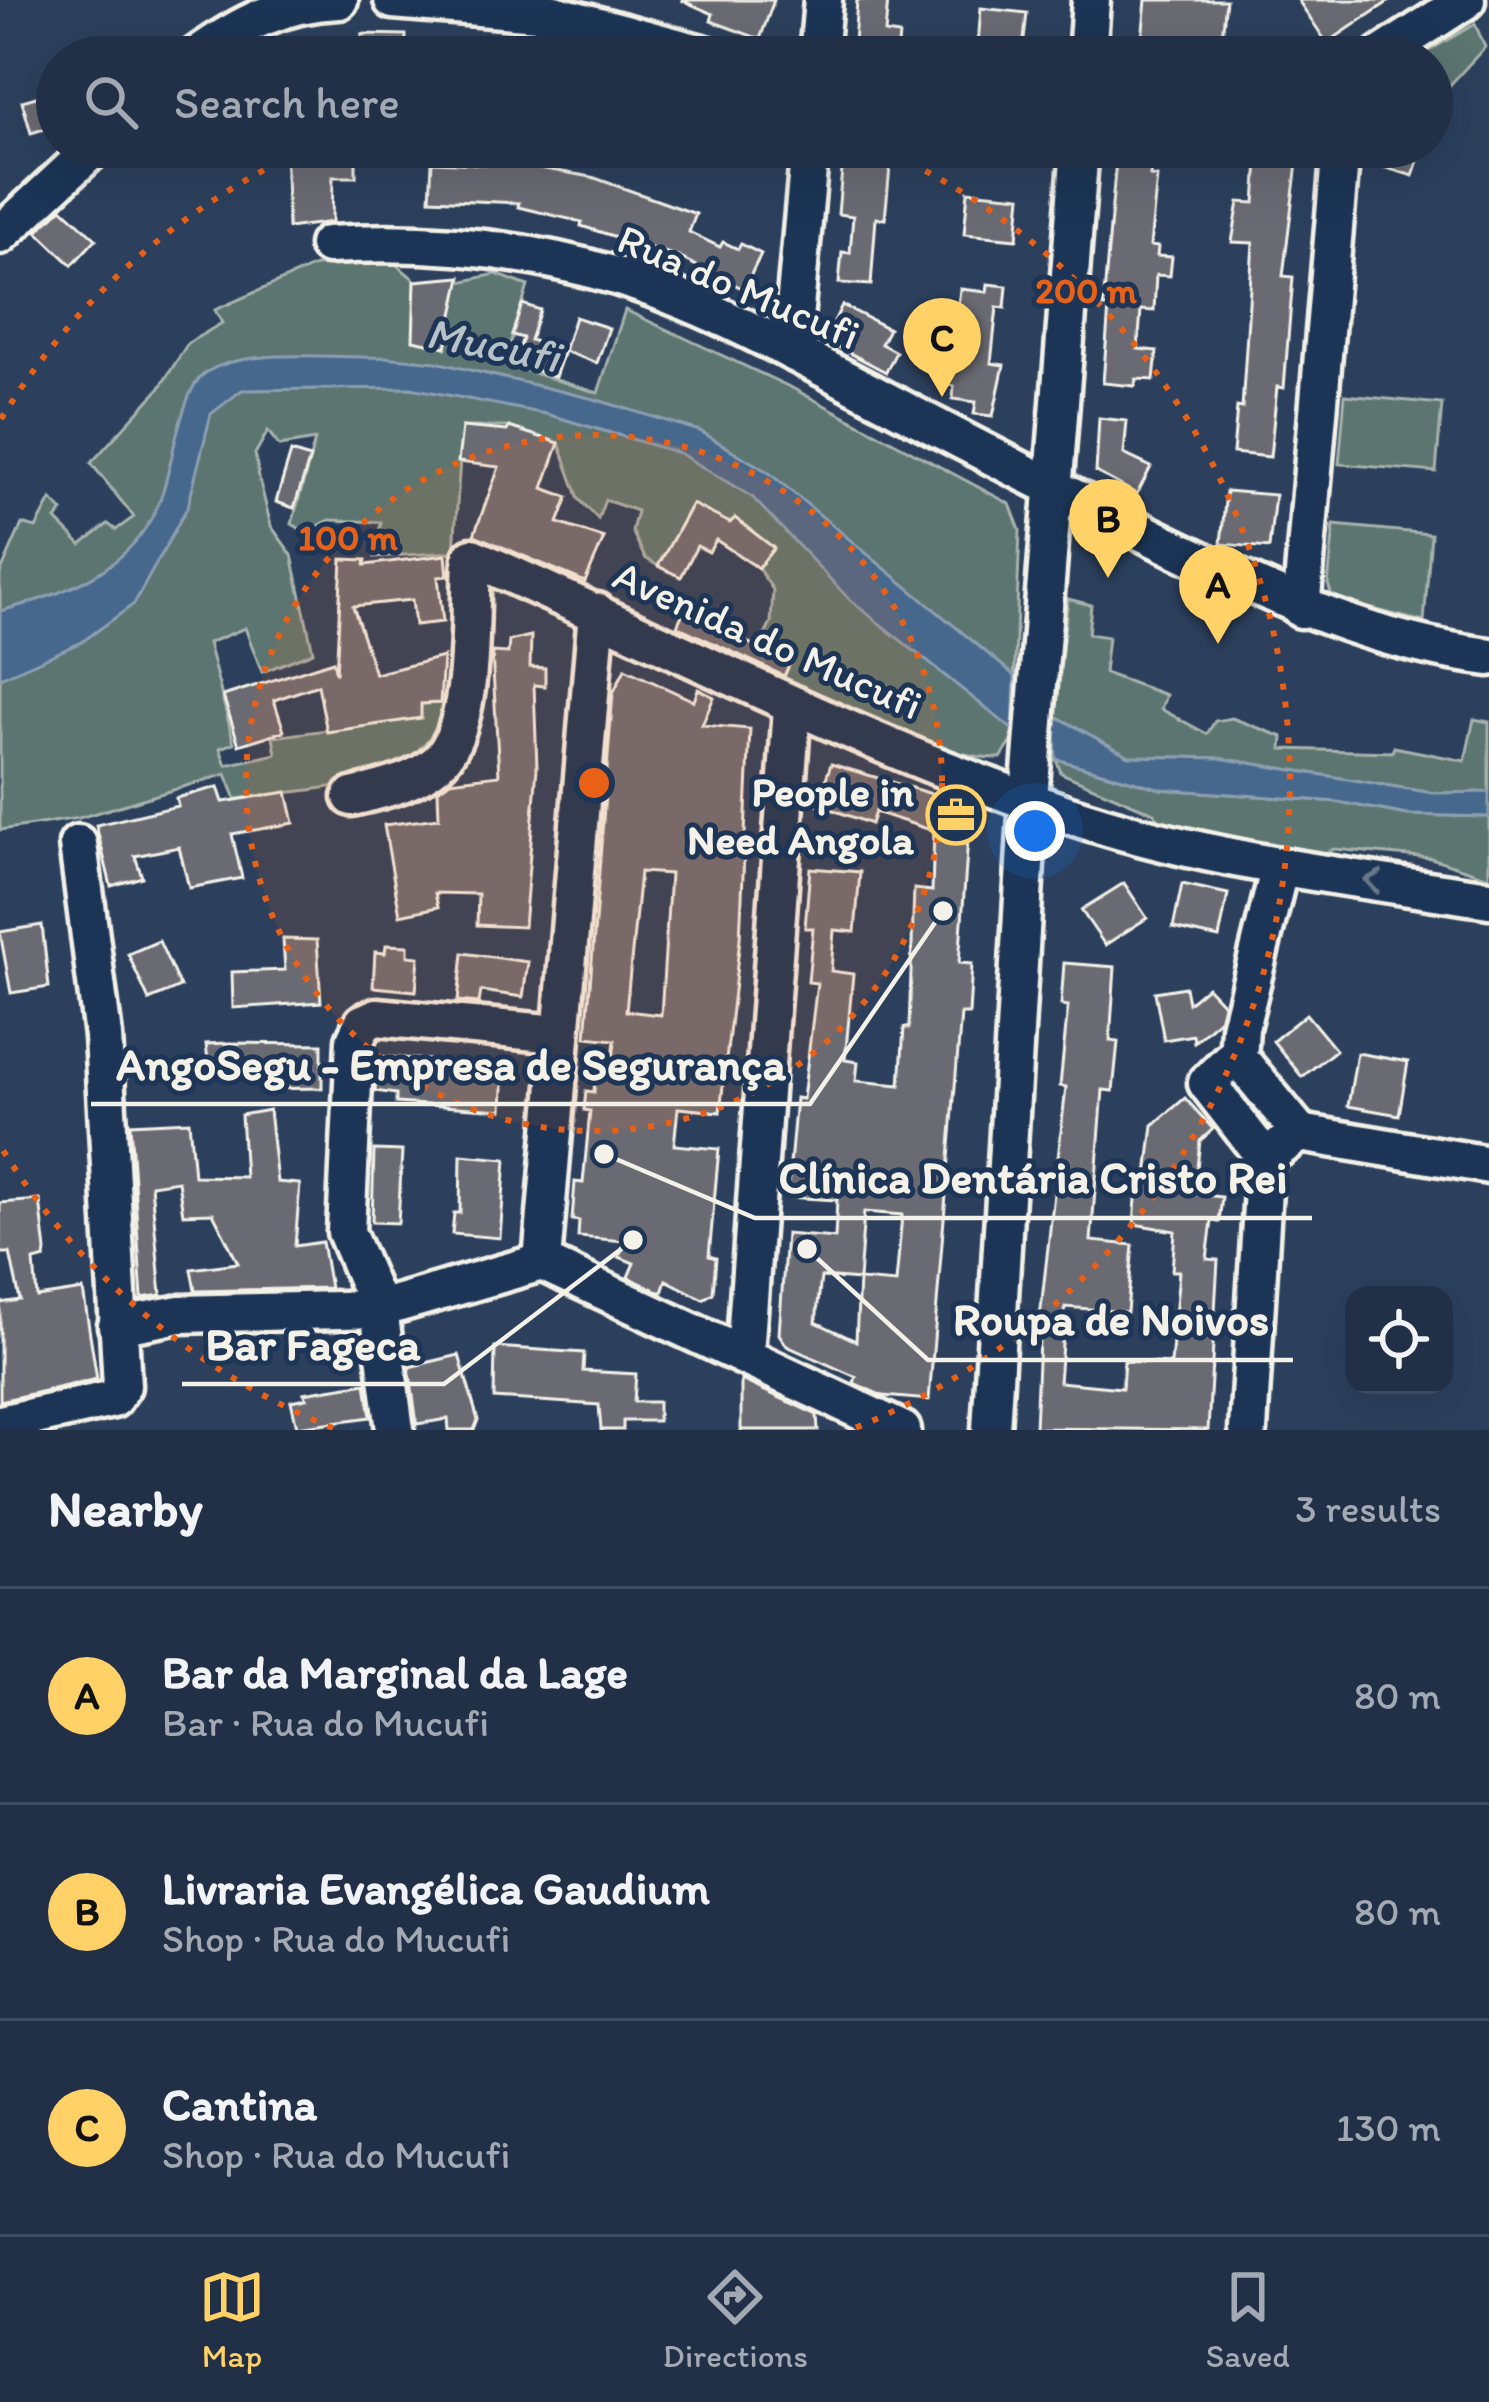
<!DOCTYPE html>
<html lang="en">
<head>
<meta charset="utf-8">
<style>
	body { margin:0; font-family:Itim,sans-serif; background:#2d3c51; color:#f1f3f6 }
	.controls { position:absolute; right:36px; bottom:36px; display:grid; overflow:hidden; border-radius:24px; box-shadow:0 12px 48px #0002 }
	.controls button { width:108px; height:108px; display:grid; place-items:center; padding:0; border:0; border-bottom:3px solid #3e4b5f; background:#213046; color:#f1f3f6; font:60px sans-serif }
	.you { position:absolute; left:1035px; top:831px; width:42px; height:42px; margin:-30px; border:9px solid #fff; border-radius:50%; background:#1a73e8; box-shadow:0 0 0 18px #1a73e833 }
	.badge { display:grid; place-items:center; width:78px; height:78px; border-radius:50%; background:#ffd166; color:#111; font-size:39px; font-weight:700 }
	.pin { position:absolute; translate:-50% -99px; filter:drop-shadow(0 3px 6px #0008) }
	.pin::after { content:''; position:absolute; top:63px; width:42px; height:36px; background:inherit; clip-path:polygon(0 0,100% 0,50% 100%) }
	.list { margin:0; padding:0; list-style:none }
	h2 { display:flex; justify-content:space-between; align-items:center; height:156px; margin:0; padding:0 48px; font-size:51px }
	h2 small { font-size:39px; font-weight:400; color:#a2a9b3 }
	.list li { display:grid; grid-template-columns:78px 1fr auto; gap:36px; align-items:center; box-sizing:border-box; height:216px; padding:0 48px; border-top:3px solid #3e4b5f }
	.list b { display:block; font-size:45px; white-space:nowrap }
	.list p { margin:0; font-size:39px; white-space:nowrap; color:#a2a9b3 }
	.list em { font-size:39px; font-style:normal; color:#a2a9b3 }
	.icon { flex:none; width:66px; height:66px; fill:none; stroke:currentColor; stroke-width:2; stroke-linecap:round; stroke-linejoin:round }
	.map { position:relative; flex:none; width:1489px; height:1430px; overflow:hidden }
	.search { position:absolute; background:#213046; box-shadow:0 12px 48px #0002; left:36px; right:36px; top:36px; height:132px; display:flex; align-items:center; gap:30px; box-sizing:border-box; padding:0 42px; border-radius:66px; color:#a2a9b3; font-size:45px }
	.sheet { height:804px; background:#213046 }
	nav { display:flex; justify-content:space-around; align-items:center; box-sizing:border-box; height:168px; border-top:3px solid #3e4b5f; background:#213046; font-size:33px; color:#a2a9b3 }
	nav a { display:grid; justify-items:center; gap:6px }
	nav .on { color:#ffd166 }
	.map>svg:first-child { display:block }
	.green { fill:#5c7470; stroke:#a8b2ac; stroke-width:3 }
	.water { fill:#47688d; stroke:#8c9fb1; stroke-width:3 }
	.building { fill:#6a6a73; stroke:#f4f1e8; stroke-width:3; fill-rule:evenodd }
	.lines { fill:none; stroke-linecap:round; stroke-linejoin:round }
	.minor-casing { stroke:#f4f1e8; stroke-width:45 }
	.minor { stroke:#1d3557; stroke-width:36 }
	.oneway { stroke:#68778a }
	.ring { fill:none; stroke:#e96117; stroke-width:6; stroke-dasharray:6 12 }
	.labels { text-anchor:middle; stroke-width:10; stroke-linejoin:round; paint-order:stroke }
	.street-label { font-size:42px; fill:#f4f1e8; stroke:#1d3557 }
	.poi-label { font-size:42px; font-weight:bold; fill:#f4f1e8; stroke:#1d3557; text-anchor:end }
	.water-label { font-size:45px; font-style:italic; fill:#b7c1c8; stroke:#1d3557 }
	.centre { fill:#e96117; stroke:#1d3557; stroke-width:6 }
	.ring-label { font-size:36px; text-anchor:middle; font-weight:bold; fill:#e96117; stroke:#1d3557; stroke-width:10; stroke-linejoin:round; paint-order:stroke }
	.leader { fill:none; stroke:#f4f1e8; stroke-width:4.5 }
	.callout-dot { fill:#f4f1e8; stroke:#1d3557; stroke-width:4.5 }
	.callout-label { font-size:45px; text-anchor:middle; font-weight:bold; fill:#f4f1e8; stroke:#1d3557; stroke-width:10; stroke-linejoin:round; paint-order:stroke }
</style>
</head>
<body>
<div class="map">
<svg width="1489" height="1430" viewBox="0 0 1489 1430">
	<rect width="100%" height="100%" fill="#2c405d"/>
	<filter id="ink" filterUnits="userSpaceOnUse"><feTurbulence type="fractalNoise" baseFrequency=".00833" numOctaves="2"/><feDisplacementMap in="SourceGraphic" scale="24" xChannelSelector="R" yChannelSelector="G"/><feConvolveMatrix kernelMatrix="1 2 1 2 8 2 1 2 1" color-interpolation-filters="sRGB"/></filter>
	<g filter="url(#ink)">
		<g class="green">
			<polygon points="1475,24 1485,47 1447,88 1432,88 1432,57 1418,57"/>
			<path d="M391,260L415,280L418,310L445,347L460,282L496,274L528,286L504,364L598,393L625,310L794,389L1010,504L1020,530L1012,741L1001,758C948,761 832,706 783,681L790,661L759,648L771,623L773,590L758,568L773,548L735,518L716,540L715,516L692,504L658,566L645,558L632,531L637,511L605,500L598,519L579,499L559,443L509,427H462L454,552L375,557L381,522L330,520L306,532L292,524L315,440L279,446L268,431L255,454L259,478L271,526L292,555L313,652L262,672L245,628L208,643L234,743L220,748L226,765L276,754L273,737L420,718L421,704L447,703C419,795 314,786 236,799L226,774L79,818L0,830V574L22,524L36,528L51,500L63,511L56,520L81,545L108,524L116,530L134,517L91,463L159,389L188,343L222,323L215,310L315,266Z"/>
			<polygon points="1345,395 1442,404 1436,472 1339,464"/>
			<polygon points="1334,525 1431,534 1424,622 1333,599 1328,584"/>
			<polygon points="1068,599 1091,605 1088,634 1108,637 1104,673 1166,695 1161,709 1207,734 1215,721 1232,718 1283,737 1282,749 1392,752 1394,747 1465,761 1474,719 1489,722 1489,792 1433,793 1219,758 1129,756 1054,715"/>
			<polygon points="1056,759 1161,789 1339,802 1408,815 1489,817 1489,877 1431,858 1334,849 1304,861 1166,829 1154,813 1061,773"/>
		</g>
		<g class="water">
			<path d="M385,357L436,362L594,399L700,431L768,472L1015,676L1013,730L850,600L752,497L679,453L546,414L411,388L242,390L211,414L188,506L134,604L82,642L0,678V611C66,594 132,570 159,502C169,477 172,449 180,423C185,407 191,384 204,374C241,346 338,359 385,357Z"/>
			<polygon points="1054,715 1129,756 1219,758 1433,793 1489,792 1489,817 1408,815 1338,802 1161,789 1056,759"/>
		</g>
		<g class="building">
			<polygon points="681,0 774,0 760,39 711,21 713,14"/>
			<polygon points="857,0 888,0 885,33 899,35 897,57 853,57"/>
			<polygon points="1146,0 1226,0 1220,57 1141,49"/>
			<polygon points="1298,0 1391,0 1327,43"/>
			<polygon points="981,8 1027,13 1022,57 977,57"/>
			<polygon points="362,34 406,35 405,57 362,57"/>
			<polygon points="57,91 57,125 31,133 22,101"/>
			<polygon points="285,147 356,147 356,177 333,177 332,222 288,228"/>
			<polygon points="844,147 892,147 885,219 876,218 871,285 839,283 842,252 850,253 853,216 838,214"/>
			<polygon points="1259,147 1299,147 1283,276 1293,277 1284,388 1277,387 1270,457 1233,453 1237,407 1242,408 1253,243 1232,242 1239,202 1255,203"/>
			<polygon points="1375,147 1422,147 1413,176 1370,163"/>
			<polygon points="1116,160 1151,164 1150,176 1157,177 1150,246 1158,247 1157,256 1172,257 1170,276 1156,275 1154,311 1141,310 1138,349 1157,351 1154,380 1136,379 1135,386 1103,383 1109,307 1103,307"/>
			<polygon points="432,162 527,166 592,177 696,214 689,232 720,247 723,242 738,249 741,244 761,254 744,289 676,256 581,226 582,222 518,207 519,203 430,199"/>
			<polygon points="968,191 1021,196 1017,239 964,234"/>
			<polygon points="62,208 96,239 72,265 37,232"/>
			<polygon points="461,277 446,347 413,340 415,281"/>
			<polygon points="988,284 1007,286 1005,308 997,307 991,363 1004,365 993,416 974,414 976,402 953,399 954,386 937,383 939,360 952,362 960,289 987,292"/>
			<polygon points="522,304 540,310 530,340 564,351 555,377 514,363 523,338 512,335"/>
			<polygon points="842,305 889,329 881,344 896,352 886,372 825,340"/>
			<polygon points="575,317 609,328 597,363 564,351"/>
			<polygon points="1099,418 1127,421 1124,454 1151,467 1137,494 1096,472"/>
			<polygon points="462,427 507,431 509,427 559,443 543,488 568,497 558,523 604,538 585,582 474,535 499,467 458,462"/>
			<polygon points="291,452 310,458 294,508 276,502"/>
			<polygon points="1226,491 1275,495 1269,548 1221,544"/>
			<polygon points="692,504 730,523 735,518 774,548 758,568 716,540 709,552 697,546 681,577 658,566"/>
			<polygon points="446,555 448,576 438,577 443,622 415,625 412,600 353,606 375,674 443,657 440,703 421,704 421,718 327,732 318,685 274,700 284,731 239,745 223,696 333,661 336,674 342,559 366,560 365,565"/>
			<polygon points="686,606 727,623 723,632 791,661 784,676 677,626"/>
			<polygon points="531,636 530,667 545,668 545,686 534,685 537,768 524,927 477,925 478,894 435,893 438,907 400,915 384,825 439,818 438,790 450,781 499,775 492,652 508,653 509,641"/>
			<path d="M625,669L694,701L698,689L714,697L702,725L750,729L740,939L720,1112L678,1108L674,1145L719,1149L709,1256L716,1258L713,1293L703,1299L666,1280L662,1293L628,1277L634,1263L619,1257L625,1241L578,1237L579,1221L572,1220L575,1182L583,1183L590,1111L584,1110L586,1091L594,1092L595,1078L611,1079L615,1040L586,1037L613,693ZM640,872L670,874L661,1015L626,1011Z"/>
			<path d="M831,764L949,799L961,807L969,824L959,963L972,964L969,1014H961L929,1400L883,1396L854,1383L856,1377L787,1346L779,1334L786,1234L835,1238L837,1200L787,1197L796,1098L803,1099L817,983L808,982L813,928H805L810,868L860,872L855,932L834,930L831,971L853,974L845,1060L858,1062L856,1081L900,1085L904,1028H909L914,889L932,891L934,831L875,812L871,824L817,804ZM864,1212L902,1215L896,1283L859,1280ZM821,1277L859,1280L856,1341L816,1322Z"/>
			<polygon points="218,787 223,802 287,792 294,823 232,834 242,878 189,888 179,847 135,856 142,877 111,886 96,825 178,806 176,798"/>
			<polygon points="1124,883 1147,918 1105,945 1081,910"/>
			<polygon points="1182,884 1228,894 1219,938 1173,928"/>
			<polygon points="42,925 49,987 11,993 0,932"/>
			<polygon points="283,939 317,940 321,1002 233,1008 232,972 285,970"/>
			<polygon points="159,941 180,987 149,1000 128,954"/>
			<polygon points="386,945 408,946 408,956 419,957 416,991 373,987 375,952 385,953"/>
			<polygon points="463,953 528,962 523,997 481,991 479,1003 458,1001"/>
			<polygon points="1064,963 1115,967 1110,1041 1118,1042 1113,1091 1103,1090 1091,1241 1133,1245 1127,1312 1065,1307 1059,1382 1122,1388 1124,1361 1171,1364 1179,1271 1172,1271 1175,1231 1134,1224 1138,1174 1147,1175 1153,1125 1185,1098 1213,1129 1200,1141 1194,1194 1222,1197 1219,1222 1212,1221 1207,1259 1218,1260 1208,1430 1035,1428 1040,1318 1066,1087 1060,1086 1068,1006 1061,1005"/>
			<polygon points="1185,987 1188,1003 1207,987 1223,1004 1219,1020 1194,1042 1193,1035 1164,1040 1155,992"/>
			<polygon points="1306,1014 1336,1050 1302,1077 1273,1041"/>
			<polygon points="229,1043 322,1044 322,1088 267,1089 264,1066 209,1070 206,1044"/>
			<polygon points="1357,1053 1408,1062 1399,1115 1348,1106"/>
			<polygon points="377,1056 504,1066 502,1110 396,1103 396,1094 375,1091"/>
			<polygon points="269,1110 277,1182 300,1184 295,1246 322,1242 330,1288 195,1291 191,1269 238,1263 213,1213 183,1214 178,1181 151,1185 161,1295 142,1298 130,1124 189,1121 194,1176 245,1177 241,1115"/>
			<polygon points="374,1150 402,1151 398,1223 372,1222"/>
			<polygon points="461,1155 506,1159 500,1238 452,1234 454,1213 460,1213"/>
			<polygon points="40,1200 46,1251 45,1258 34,1261 37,1297 83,1290 97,1379 0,1401 0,1303 20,1300 10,1253 0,1253 0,1203"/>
			<polygon points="495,1347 584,1353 583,1371 636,1374 634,1402 658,1402 658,1421 623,1421 623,1430 601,1430 599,1405 494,1398"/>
			<polygon points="459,1355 478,1420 474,1430 449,1430 448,1419 417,1424 409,1367"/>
			<polygon points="741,1380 817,1415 818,1430 741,1430"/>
			<polygon points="366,1383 371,1417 297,1427 291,1401 307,1398 304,1393"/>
		</g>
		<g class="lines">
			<g class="minor-casing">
				<g id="minor">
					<polyline points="393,0 550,13 713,57"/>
					<path d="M195,57C239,25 282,2 339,0"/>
					<polyline points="818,57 823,0"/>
					<polyline points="1087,57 1091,0"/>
					<polyline points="1378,57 1466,0"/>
					<polyline points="0,235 95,147"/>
					<path d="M328,245C426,239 523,248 616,276C705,303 791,351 873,394C972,446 1072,498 1173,547C1279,598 1371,642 1489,657"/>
					<polyline points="791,351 810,147"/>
					<polyline points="1301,609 1341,147"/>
					<path d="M352,797C380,790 414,783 437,763C477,728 469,609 472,557C676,647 873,752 1085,820C1216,862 1354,878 1489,899"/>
					<polyline points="1238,1059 1240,1028 1280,866"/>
					<polyline points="1265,1158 1207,1083 1230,1060 1245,1066 1300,1133"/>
					<polyline points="542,1262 597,612"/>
					<polyline points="117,1326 180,1314 379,1309 542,1262 902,1430"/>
					<polyline points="745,1354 792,708"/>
					<polyline points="0,1424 113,1399 122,1386 103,1036 78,844"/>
					<polyline points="395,1430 379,1309 346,1232 355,1040 363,1023 377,1017 558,1034"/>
					<polyline points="991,1430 1029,798 1080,147"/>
					<polyline points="1248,1430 1265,1158 1300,1133 1489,1165"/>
				</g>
			</g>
			<use href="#minor" class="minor"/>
		</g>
		<defs><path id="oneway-chevron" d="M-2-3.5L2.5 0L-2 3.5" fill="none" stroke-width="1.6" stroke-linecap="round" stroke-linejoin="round" transform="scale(3)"/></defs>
		<use class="oneway" href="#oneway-chevron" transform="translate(1373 881) rotate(-171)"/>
	</g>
	<circle cx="594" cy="783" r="348" fill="#e96117" fill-opacity=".12"/>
	<g class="ring">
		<circle cx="594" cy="783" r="348"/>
		<path d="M333 1428A696 696 0 0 1 1 1147M1 419A696 696 0 0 1 311 147M877 147A696 696 0 0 1 855 1428"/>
	</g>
	<defs>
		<g id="office-ring" transform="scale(3)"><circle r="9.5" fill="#1d3557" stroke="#ffd166" stroke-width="1.5"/><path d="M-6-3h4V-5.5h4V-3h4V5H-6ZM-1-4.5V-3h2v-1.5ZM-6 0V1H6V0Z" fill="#ffd166"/></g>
	</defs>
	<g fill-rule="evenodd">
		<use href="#office-ring" x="956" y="815"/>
	</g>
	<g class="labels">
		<g class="street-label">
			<text transform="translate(739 286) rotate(23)" y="15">Rua do Mucufi</text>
			<text transform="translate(768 639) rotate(24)" y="15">Avenida do Mucufi</text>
		</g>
		<g class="poi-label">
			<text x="914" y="806">People in<tspan x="914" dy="48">Need Angola</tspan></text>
		</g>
		<g class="water-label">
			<text transform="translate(493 344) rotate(11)" y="16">Mucufi</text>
		</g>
	</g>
	<circle cx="594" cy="783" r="18" class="centre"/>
	<g class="ring-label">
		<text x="1086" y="303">200 m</text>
		<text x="348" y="550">100 m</text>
	</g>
	<path class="leader" d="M943 911L810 1104H91M604 1154L755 1218H1312M807 1249L928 1360H1293M633 1240L444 1384H182"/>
	<g class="callout-dot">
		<circle cx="943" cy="911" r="12"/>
		<circle cx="604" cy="1154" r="12"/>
		<circle cx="807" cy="1249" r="12"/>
		<circle cx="633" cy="1240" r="12"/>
	</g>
	<g class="callout-label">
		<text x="451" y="1080">AngoSegu - Empresa de Segurança</text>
		<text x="1033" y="1193">Clínica Dentária Cristo Rei</text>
		<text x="1111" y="1335">Roupa de Noivos</text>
		<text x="313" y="1360">Bar Fageca</text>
	</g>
</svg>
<div class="controls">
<button><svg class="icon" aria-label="locate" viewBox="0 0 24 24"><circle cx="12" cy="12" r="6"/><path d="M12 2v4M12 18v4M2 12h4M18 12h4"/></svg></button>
</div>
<div class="you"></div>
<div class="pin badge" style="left:1218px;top:644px">A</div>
<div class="pin badge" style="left:1108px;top:578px">B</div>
<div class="pin badge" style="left:942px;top:397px">C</div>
<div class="search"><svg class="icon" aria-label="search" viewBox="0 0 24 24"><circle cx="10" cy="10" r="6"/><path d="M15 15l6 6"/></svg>Search here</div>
</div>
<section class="sheet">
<h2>Nearby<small>3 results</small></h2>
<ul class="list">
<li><span class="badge">A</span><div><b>Bar da Marginal da Lage</b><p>Bar · Rua do Mucufi</p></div><em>80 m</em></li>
<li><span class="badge">B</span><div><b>Livraria Evangélica Gaudium</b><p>Shop · Rua do Mucufi</p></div><em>80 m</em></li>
<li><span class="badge">C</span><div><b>Cantina</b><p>Shop · Rua do Mucufi</p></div><em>130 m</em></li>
</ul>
</section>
<nav>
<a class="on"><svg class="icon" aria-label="map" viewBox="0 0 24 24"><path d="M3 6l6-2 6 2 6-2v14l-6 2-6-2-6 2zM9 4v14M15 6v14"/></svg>Map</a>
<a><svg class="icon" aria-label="directions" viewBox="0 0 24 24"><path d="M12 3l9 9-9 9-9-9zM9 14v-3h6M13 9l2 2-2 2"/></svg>Directions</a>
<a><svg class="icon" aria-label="saved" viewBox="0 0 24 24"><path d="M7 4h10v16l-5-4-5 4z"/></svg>Saved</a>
</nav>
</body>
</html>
